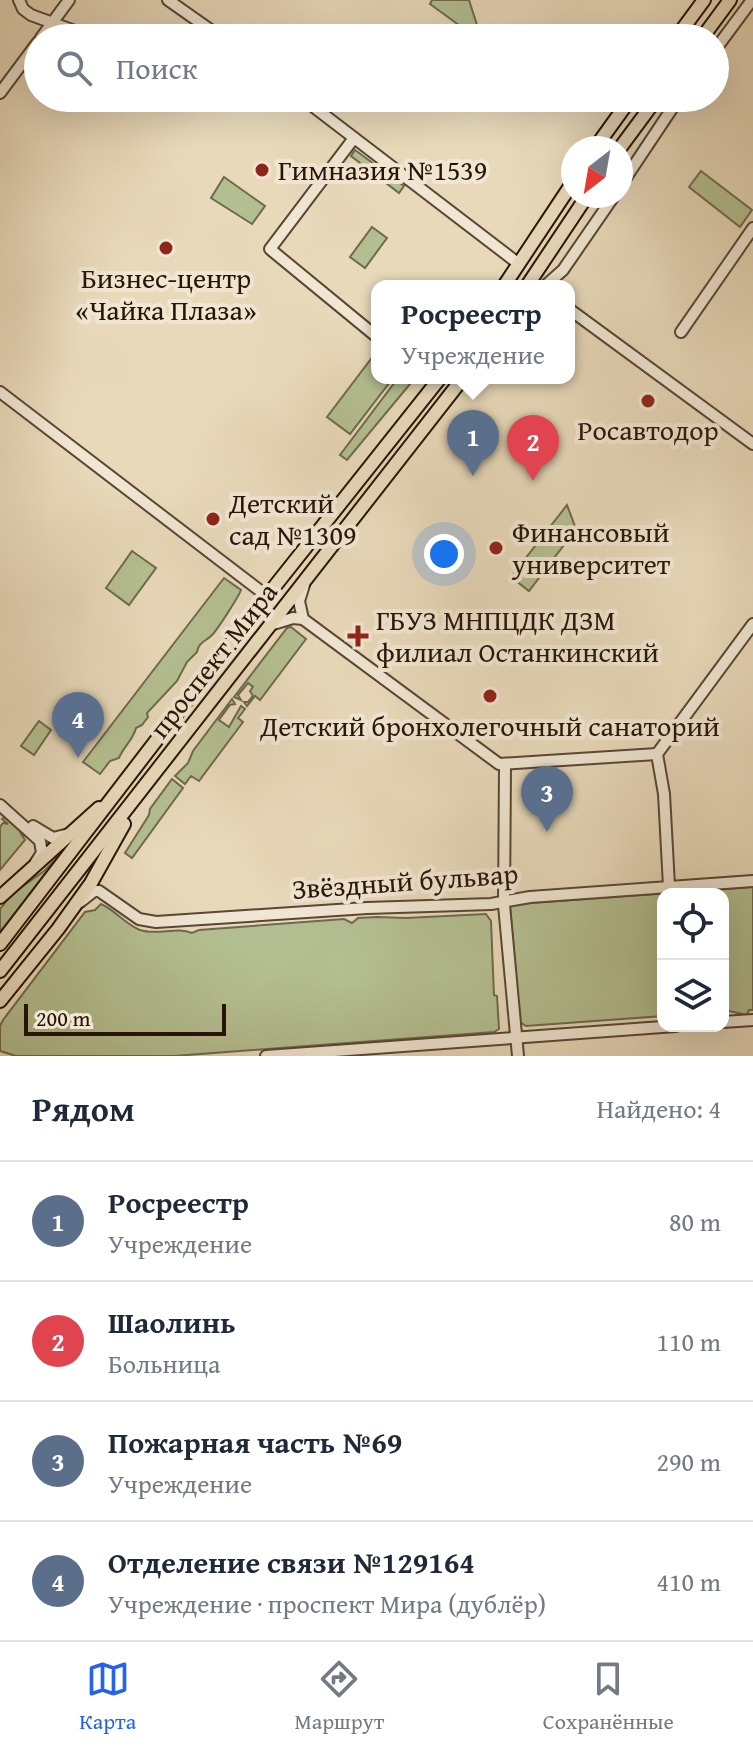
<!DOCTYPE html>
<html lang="ru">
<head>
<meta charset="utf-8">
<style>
	body { margin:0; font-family:"Gentium Book Plus",serif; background:#f2f2f3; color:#1f2937 }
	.controls { position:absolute; right:24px; bottom:24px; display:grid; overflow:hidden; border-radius:16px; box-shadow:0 8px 32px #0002 }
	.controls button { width:72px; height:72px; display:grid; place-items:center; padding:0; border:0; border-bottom:2px solid #e0e1e3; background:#fff; color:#1f2937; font:40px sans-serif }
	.compass { position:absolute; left:561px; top:136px; width:72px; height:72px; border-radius:50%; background:#fff; box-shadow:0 8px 32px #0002; rotate:211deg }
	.scale { position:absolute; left:24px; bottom:20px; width:202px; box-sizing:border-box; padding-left:8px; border:4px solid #291508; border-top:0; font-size:22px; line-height:28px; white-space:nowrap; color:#291508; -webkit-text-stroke:6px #f0e6d2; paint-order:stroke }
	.you { position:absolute; left:444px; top:554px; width:28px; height:28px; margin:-20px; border:6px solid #fff; border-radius:50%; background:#1a73e8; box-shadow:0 0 0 12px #1a73e833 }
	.badge { display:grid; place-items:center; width:52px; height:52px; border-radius:50%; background:#2563eb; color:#fff; font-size:26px; font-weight:700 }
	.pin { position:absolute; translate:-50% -66px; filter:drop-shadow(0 2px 4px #0008) }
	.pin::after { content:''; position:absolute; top:42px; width:28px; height:24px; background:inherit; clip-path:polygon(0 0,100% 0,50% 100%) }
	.popup { position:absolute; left:371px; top:280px; width:204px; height:104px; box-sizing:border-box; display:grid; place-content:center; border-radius:16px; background:#fff; filter:drop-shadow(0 2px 6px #0005); font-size:26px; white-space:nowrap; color:#747a83 }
	.popup b { font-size:30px; color:#1f2937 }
	.popup::after { content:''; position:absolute; left:50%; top:100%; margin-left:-16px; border:16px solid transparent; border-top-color:#fff }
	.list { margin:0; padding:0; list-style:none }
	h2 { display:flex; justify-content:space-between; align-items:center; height:104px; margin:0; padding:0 32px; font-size:34px }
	h2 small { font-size:26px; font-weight:400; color:#747a83 }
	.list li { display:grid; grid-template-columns:52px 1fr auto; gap:24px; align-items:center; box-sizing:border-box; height:120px; padding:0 32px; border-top:2px solid #e0e1e3 }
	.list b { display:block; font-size:30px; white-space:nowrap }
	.list p { margin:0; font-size:26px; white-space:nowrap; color:#747a83 }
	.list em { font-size:26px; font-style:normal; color:#747a83 }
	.icon { flex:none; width:44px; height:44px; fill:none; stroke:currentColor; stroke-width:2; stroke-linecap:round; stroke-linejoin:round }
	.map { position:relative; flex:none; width:753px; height:1056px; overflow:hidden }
	.search { position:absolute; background:#fff; box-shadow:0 8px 32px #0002; left:24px; right:24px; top:24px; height:88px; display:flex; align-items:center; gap:20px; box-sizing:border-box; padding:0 28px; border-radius:44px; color:#747a83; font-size:30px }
	.sheet { height:584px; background:#fff }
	nav { display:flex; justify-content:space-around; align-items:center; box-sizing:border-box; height:112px; border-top:2px solid #e0e1e3; background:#fff; font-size:22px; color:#747a83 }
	nav a { display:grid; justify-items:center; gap:4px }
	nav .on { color:#2563eb }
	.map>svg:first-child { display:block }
	.green { fill:#b4bf91; stroke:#6e6a4c; stroke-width:2 }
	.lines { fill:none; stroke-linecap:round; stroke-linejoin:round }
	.minor-casing { stroke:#594634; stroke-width:14 }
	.major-casing { stroke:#291508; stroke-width:16 }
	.minor { stroke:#f0e6d2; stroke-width:10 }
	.major { stroke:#e8d9ba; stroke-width:12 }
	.poi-dot { fill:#8f2418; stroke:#f0e6d2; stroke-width:3 }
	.labels { text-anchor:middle; stroke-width:8; stroke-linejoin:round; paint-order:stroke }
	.poi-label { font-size:28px; fill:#291508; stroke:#f0e6d2; text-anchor:start }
	.street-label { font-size:28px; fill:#291508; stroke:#f0e6d2 }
</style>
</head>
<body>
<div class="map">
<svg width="753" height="1056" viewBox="0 0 753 1056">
	<rect width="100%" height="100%" fill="#e8d9ba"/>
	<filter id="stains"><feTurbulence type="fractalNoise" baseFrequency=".0025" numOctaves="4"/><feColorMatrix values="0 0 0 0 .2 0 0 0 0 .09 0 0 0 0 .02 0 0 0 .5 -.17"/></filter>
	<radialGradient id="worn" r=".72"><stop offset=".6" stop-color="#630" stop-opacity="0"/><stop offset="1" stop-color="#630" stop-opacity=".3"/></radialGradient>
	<g class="green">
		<polygon points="432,0 469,0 477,25 473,30 467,31 430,4"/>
		<polygon points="355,150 404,186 399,193 351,156"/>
		<polygon points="701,171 752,210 740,227 689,187"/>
		<polygon points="224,177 265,206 252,224 211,198"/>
		<polygon points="372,227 387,238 365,268 350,257"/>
		<polygon points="377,351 377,378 393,378 350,434 327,417"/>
		<polygon points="398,378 415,378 347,460 340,455"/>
		<polygon points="567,505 576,529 529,591 511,577"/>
		<polygon points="132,551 156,568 129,605 106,588"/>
		<path d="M224,578L241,590C239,596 219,627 213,634C206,642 199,641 197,652L187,662L177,681L147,713L148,717L142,725L136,728C133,740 124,746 119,758L110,761L100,774L83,762Z"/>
		<polygon points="291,627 306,639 260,700 255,696 247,706 244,702 248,702 253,696 250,691 253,687 248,683 238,695 241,700 234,697 287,628"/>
		<polygon points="232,699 235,704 230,705 219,720 229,727 241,706 245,709 238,718 243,722 199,781 191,776 185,784 175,776 188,763 193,751"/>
		<polygon points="39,721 51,730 34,755 21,746"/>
		<polygon points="172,779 183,788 132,858 125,853 149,815 150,809"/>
		<polygon points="5,817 26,832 24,835 20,832 25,840 0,870 0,827 3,823 8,824 2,819"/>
		<polygon points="63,852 0,933 0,909 12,894 44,871"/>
		<polygon points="753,887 753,1010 749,1010 747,1015 729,1011 723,1013 723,894 663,894 663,1016 526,1026 520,1022 510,906 517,904"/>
		<path d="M101,904C115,910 125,924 140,930C157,936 177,926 192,933L199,930L344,919L352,923L358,918L377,917L406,918L486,914L491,921L494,995L497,996L499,1029L494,1032L174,1056H16L0,1051V1026L3,1020L85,912L95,910Z"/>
	</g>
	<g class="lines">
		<g class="minor-casing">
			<g id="minor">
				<polyline points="19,0 23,9 31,15 94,38"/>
				<polyline points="168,0 222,38"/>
				<polyline points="41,38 69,0"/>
				<polyline points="715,50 752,0"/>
				<polyline points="0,93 38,42"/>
				<polyline points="257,98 270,102 279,98"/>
				<polyline points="302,98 519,264"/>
				<polyline points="354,138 270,249 377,337"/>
				<polyline points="621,185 679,98"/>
				<polyline points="545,286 563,270 614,196"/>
				<polyline points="569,309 753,444"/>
				<polyline points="681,332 753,228"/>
				<polyline points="0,392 267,596"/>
				<polyline points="304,585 299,601 303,619 499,764 657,754"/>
				<polyline points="270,625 293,618 303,619"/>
				<polyline points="505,765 504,905 518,1056"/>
				<polyline points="0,805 40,841 42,853 36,862"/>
				<polyline points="33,826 53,838 69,834"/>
				<polyline points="669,886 664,794 657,754 753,624"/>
				<polyline points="80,902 94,891 99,891 139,919 156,922 367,908 491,904 530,897 753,881"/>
				<polyline points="723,1022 753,1020"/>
				<polyline points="266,1056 676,1026"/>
			</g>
		</g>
		<g class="major-casing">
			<g id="major">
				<polyline points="676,38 704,0"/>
				<polyline points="702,38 730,0"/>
				<polyline points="595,148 631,98"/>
				<polyline points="620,148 657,98"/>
				<polyline points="504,286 573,182"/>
				<polyline points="527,286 587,196"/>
				<polyline points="0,897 99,808"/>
				<polyline points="0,944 267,596 440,378"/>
				<polyline points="0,971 463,378"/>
				<polyline points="0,1001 58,929 91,883 124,824"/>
			</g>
		</g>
		<use href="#minor" class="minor"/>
		<use href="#major" class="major"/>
	</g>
	<g class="poi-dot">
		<circle cx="262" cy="170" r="8"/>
		<circle cx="166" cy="248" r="8"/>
		<circle cx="648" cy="401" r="8"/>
		<circle cx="213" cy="519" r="8"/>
		<circle cx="496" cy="548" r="8"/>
		<path d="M354 624h8v8h8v8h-8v8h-8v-8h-8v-8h8z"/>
		<circle cx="490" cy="696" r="8"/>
	</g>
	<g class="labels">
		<g class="poi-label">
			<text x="278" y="180">Гимназия №1539</text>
			<text x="166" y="288" text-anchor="middle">Бизнес-центр<tspan x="166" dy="32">«Чайка Плаза»</tspan></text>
			<text x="648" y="440" text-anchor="middle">Росавтодор</text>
			<text x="229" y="513">Детский<tspan x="229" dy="32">сад №1309</tspan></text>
			<text x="512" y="542">Финансовый<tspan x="512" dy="32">университет</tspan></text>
			<text x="376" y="630">ГБУЗ МНПЦДК ДЗМ<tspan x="376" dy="32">филиал Останкинский</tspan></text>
			<text x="490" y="736" text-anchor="middle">Детский бронхолегочный санаторий</text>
		</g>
		<g class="street-label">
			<text transform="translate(213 660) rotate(-52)" y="10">проспект Мира</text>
			<text transform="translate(405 881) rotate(-4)" y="10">Звёздный бульвар</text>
		</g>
	</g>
	<rect width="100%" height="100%" filter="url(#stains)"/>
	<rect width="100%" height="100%" fill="url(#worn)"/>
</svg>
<div class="controls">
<button><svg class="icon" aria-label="locate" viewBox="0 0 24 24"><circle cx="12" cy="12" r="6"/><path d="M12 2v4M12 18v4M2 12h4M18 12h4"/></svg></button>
<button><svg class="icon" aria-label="layers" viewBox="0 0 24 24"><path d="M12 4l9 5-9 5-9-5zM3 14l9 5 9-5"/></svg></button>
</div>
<svg class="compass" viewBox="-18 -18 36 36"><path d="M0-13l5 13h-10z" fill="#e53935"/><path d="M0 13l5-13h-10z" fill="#747a83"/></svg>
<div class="scale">200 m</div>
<div class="you"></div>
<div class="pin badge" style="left:473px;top:476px;background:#5c6f8a">1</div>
<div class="popup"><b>Росреестр</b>Учреждение</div>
<div class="pin badge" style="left:533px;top:481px;background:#e0444e">2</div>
<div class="pin badge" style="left:547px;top:832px;background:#5c6f8a">3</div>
<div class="pin badge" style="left:78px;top:758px;background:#5c6f8a">4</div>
<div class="search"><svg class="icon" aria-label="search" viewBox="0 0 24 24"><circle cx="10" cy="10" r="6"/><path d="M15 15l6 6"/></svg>Поиск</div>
</div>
<section class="sheet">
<h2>Рядом<small>Найдено: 4</small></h2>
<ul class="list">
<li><span class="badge" style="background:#5c6f8a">1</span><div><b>Росреестр</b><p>Учреждение</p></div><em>80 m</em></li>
<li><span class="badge" style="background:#e0444e">2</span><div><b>Шаолинь</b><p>Больница</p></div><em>110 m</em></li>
<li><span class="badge" style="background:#5c6f8a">3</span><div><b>Пожарная часть №69</b><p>Учреждение</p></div><em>290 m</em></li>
<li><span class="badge" style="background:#5c6f8a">4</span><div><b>Отделение связи №129164</b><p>Учреждение · проспект Мира (дублёр)</p></div><em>410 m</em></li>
</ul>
</section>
<nav>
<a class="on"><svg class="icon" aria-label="map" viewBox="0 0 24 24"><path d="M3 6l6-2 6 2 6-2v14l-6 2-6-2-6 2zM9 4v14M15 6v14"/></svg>Карта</a>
<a><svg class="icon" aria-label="directions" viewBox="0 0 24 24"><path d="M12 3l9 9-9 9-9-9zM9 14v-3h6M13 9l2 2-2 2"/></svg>Маршрут</a>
<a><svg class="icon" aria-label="saved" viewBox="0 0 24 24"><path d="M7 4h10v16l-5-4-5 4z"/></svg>Сохранённые</a>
</nav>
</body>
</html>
